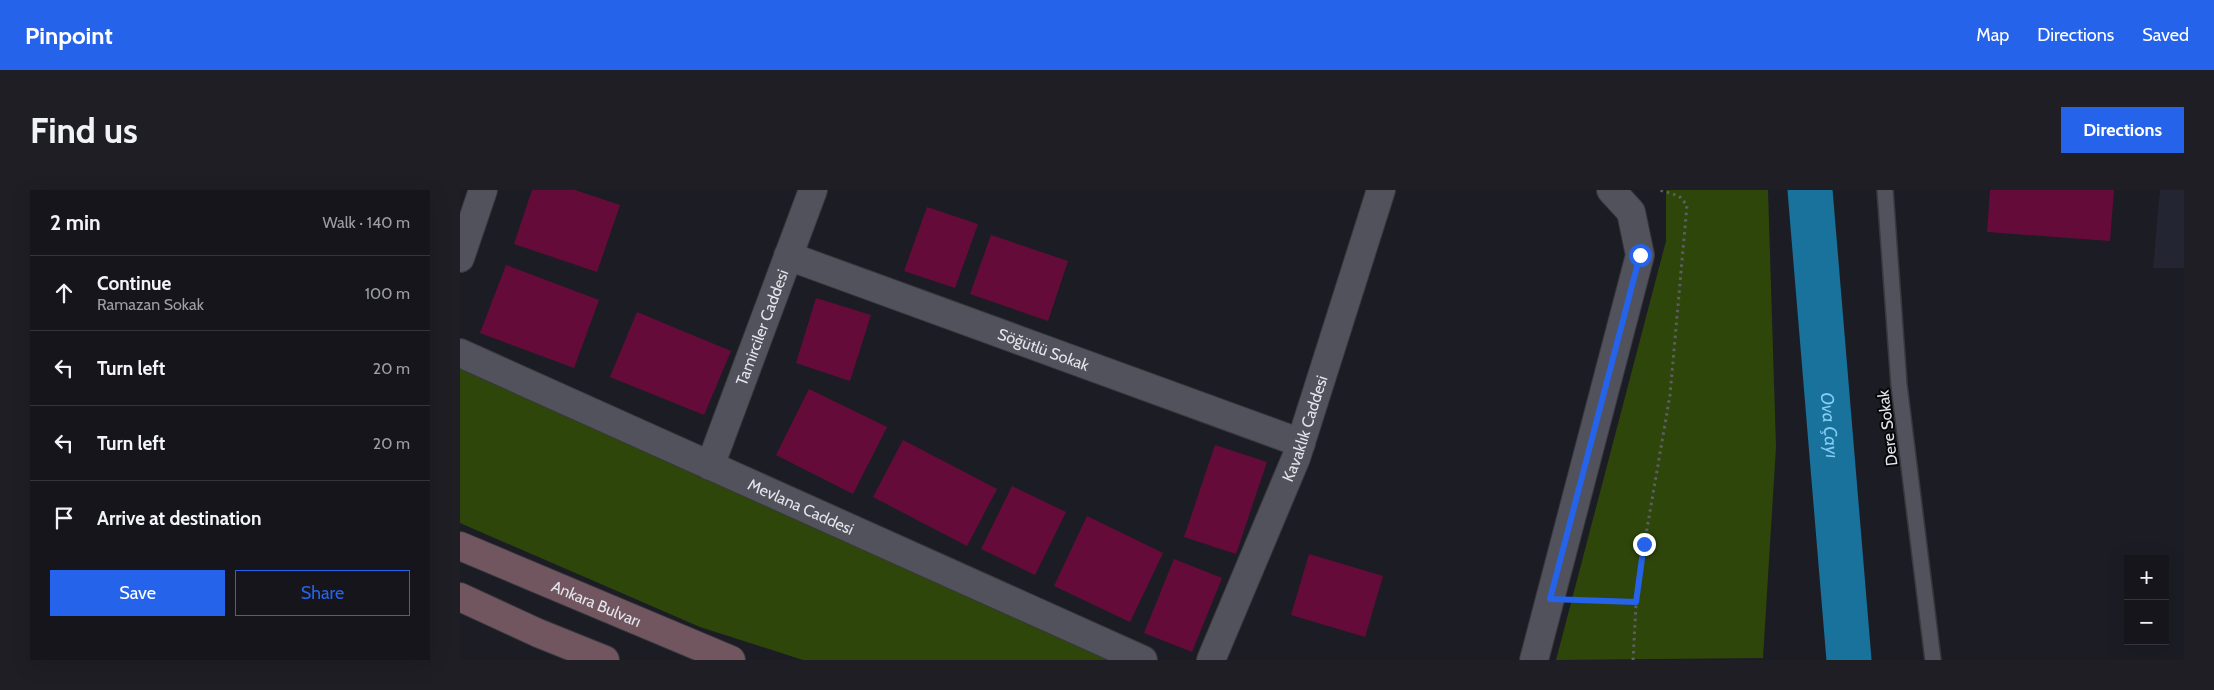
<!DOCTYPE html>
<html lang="en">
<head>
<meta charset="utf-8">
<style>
	body { margin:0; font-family:Cabin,sans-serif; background:#1e1e24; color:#f1f3f6 }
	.controls { position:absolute; right:15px; bottom:15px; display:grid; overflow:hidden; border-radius:0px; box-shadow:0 5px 20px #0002 }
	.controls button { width:45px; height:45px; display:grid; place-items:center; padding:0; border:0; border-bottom:1px solid #34343a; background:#15151b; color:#f1f3f6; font:25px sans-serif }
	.stop { position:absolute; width:15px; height:15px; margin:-11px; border:4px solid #2563eb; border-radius:50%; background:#fff }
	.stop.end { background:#2563eb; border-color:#fff; box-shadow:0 1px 5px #0008 }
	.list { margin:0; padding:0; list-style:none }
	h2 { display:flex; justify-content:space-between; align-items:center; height:65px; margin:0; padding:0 20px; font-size:21px }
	h2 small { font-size:16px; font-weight:400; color:#9d9fa3 }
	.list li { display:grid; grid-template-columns:32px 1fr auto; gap:15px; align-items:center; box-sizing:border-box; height:75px; padding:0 20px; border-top:1px solid #34343a }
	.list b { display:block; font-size:19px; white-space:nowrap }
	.list p { margin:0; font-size:16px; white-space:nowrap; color:#9d9fa3 }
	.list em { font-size:16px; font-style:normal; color:#9d9fa3 }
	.actions { display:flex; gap:10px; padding:15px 20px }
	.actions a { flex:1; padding:11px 0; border:1px solid #2563eb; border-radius:0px; text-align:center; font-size:18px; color:#2563eb }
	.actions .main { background:#2563eb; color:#fff }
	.icon { flex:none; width:28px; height:28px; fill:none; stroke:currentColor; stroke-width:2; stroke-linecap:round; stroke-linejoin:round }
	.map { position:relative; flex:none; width:1724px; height:470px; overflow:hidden; border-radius:0px }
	header { display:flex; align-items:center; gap:30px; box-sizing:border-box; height:70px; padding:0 25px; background:#2563eb; color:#fff }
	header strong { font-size:24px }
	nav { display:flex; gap:28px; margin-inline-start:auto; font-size:18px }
	.intro { display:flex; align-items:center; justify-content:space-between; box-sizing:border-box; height:120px; padding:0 30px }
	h1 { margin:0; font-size:35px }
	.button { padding:12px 22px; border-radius:0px; background:#2563eb; color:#fff; font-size:18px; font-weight:700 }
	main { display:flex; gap:30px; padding:0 30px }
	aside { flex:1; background:#15151b; border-radius:0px; box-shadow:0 5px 20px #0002 }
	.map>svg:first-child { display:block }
	.built { fill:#242533 }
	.green { fill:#2f460a }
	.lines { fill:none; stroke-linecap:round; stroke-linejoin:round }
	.river { stroke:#18729b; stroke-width:45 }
	.building { fill:#650b3a }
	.lane-casing { stroke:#38383e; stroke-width:18 }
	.street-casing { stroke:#38383e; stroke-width:30 }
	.secondary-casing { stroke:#38383e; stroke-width:30 }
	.path { stroke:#5d5d64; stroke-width:3; stroke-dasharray:2.5 4; stroke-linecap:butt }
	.lane { stroke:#51525b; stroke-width:15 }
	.street { stroke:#51525b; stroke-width:28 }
	.secondary { stroke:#715660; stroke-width:28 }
	.route { stroke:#2563eb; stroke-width:6 }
	.labels { text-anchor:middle; stroke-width:4; stroke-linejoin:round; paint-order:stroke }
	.street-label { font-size:16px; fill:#e4e5ea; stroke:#07070a }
	.water-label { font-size:18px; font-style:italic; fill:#83cdf6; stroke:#07070a }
</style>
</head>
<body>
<header>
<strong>Pinpoint</strong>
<nav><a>Map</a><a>Directions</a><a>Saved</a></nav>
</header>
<div class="intro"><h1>Find us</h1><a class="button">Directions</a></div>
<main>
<aside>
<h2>2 min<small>Walk · 140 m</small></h2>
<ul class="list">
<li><svg class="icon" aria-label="ahead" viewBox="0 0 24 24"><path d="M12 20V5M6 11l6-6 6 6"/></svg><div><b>Continue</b><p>Ramazan Sokak</p></div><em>100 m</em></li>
<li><svg class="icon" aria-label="left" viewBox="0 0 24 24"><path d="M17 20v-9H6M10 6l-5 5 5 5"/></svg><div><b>Turn left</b></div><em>20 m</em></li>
<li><svg class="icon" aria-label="left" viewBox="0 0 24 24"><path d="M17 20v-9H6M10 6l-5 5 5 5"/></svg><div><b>Turn left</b></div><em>20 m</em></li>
<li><svg class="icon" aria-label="arrive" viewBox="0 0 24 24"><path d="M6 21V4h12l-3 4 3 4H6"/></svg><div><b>Arrive at destination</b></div></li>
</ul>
<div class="actions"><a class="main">Save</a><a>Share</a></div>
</aside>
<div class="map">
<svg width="1724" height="470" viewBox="0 0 1724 470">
	<rect width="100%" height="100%" fill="#1c1c24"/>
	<polygon class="built" points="1700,0 1724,0 1724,78 1693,78"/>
	<g class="green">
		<polygon points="1206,0 1308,0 1316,257 1303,468 1096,470 1206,51"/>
		<polygon points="0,174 655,470 343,470 240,437 0,333"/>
	</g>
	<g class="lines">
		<path class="river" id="s1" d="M1350,0L1389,470"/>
	</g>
	<g class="building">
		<polygon points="72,0 115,0 160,15 137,82 54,54"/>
		<polygon points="1530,0 1654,0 1650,51 1527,42"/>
		<polygon points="467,17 518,34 495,98 444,81"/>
		<polygon points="531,45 608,71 588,131 510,104"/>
		<polygon points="46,75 139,110 114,178 20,143"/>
		<polygon points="356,108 411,125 390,191 336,173"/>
		<polygon points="177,122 271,161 244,225 150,187"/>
		<polygon points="349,199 427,237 393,304 316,265"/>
		<polygon points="443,250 537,299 507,356 413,307"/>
		<polygon points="755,255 807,272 776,364 724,347"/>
		<polygon points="552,296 606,322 575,385 521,359"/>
		<polygon points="627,326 703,363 670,432 594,396"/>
		<polygon points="849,364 923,386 905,447 831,425"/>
		<polygon points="714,369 762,388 732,462 684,443"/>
	</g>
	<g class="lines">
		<g class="lane-casing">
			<polyline id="lane" points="1425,0 1439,195 1473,470"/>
		</g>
		<g class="street-casing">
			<g id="street">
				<path id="s2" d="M328,66L841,253"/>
				<polyline points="0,68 23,0"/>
				<path id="s3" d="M0,163L683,470"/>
				<path id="s4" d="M250,276L353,0"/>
				<path id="s5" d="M751,470L836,268L921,0"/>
				<polyline points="1074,470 1180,65 1171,22 1151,0"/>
			</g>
		</g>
		<g class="secondary-casing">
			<g id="secondary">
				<path id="s6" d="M0,356L271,470"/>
				<polyline points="0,407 78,443 145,470"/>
			</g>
		</g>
		<g class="path">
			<polyline points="1115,410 1176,412"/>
			<polyline points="1173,470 1177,397 1210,205 1227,15 1219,6 1200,0"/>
		</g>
		<use href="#lane" class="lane"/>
		<use href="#street" class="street"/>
		<use href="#secondary" class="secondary"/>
	</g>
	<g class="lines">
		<polyline class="route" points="1180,65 1090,409 1176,412 1184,354"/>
	</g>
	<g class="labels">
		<g class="street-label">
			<text dy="6" stroke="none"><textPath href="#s4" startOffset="148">Tamirciler Caddesi</textPath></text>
			<text dy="6" stroke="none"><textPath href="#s2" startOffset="272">Söğütlü Sokak</textPath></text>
			<text dy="6" stroke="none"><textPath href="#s5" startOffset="250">Kavaklık Caddesi</textPath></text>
			<text transform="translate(1427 238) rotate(-97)" y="6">Dere Sokak</text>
			<text dy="6" stroke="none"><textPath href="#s3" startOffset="374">Mevlana Caddesi</textPath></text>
			<text dy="6" stroke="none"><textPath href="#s6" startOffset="148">Ankara Bulvarı</textPath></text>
		</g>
		<g class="water-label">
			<text dy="6" stroke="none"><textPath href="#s1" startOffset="236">Ova Çayı</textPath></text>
		</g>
	</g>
</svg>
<div class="controls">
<button>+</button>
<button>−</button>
</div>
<div class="stop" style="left:1180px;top:65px"></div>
<div class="stop end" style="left:1184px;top:354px"></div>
</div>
</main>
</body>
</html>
